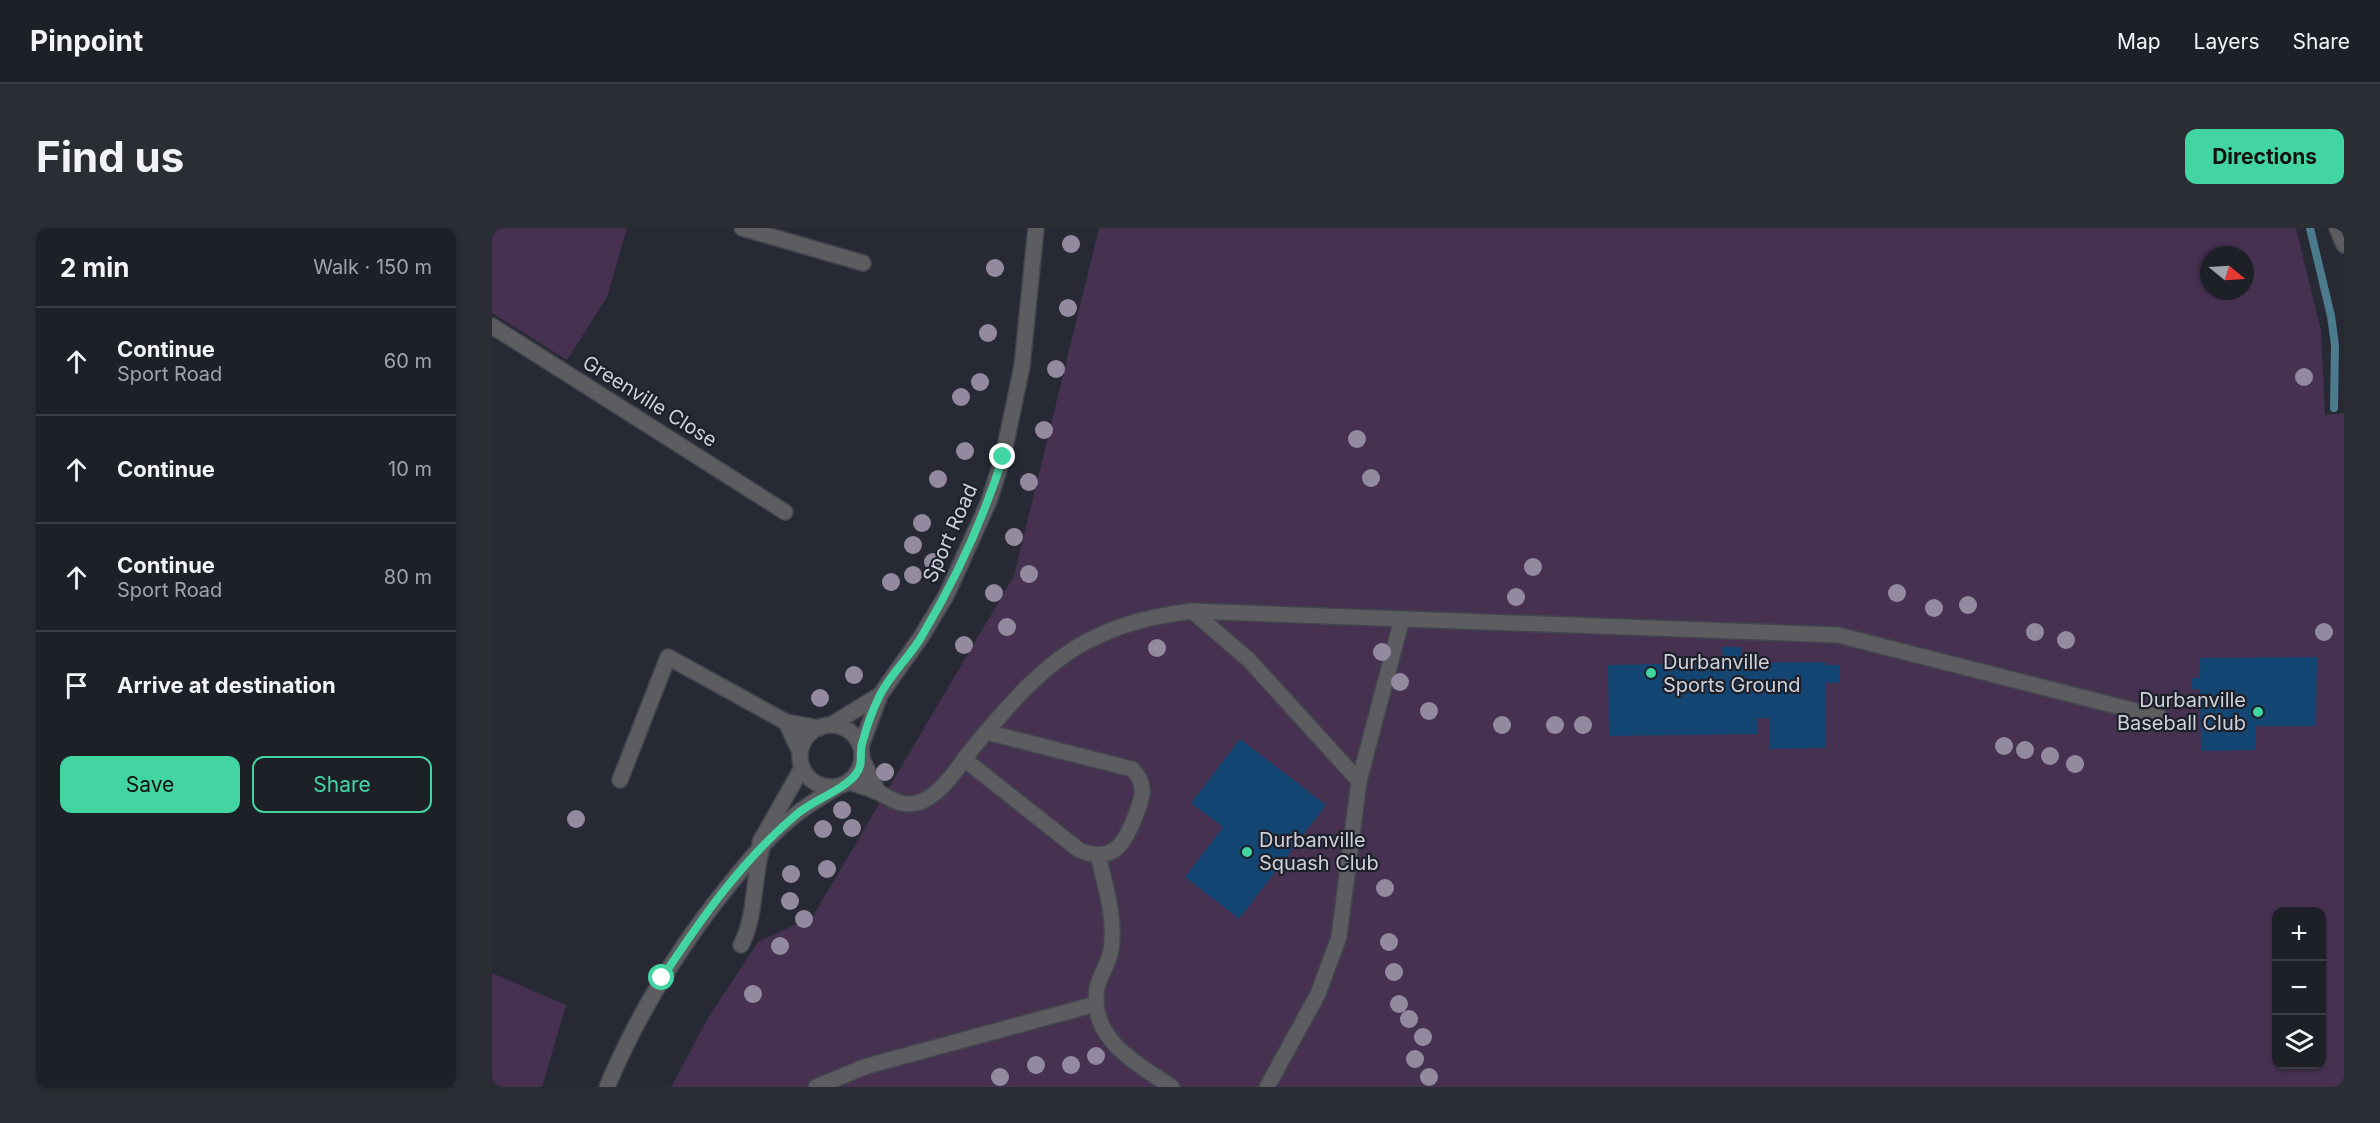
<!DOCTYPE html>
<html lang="en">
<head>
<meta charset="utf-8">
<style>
	body { margin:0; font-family:Inter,sans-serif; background:#2a2d33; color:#f1f3f6 }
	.controls { position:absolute; right:18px; bottom:18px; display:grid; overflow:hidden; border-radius:12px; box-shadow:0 2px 4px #0004 }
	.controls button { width:54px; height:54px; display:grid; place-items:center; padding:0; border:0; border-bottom:2px solid #3b3e44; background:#1d2027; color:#f1f3f6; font:30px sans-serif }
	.compass { position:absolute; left:1708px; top:18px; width:54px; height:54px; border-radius:50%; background:#1d2027; box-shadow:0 2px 4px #0004; rotate:108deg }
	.stop { position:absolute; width:18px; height:18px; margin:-14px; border:4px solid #42d4a1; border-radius:50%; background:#fff }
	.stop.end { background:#42d4a1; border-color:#fff; box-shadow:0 2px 6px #0008 }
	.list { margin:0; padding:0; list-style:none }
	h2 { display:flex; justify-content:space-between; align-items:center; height:78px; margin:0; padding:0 24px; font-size:26px }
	h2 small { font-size:20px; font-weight:400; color:#a0a3a7 }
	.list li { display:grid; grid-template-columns:39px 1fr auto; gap:18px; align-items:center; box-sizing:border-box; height:108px; padding:0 24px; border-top:2px solid #3b3e44 }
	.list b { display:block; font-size:22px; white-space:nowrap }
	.list p { margin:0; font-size:20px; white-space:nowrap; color:#a0a3a7 }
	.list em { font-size:20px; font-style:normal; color:#a0a3a7 }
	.actions { display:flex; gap:12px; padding:18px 24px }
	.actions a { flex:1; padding:14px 0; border:2px solid #42d4a1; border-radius:12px; text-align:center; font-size:21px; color:#42d4a1 }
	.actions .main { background:#42d4a1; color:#111 }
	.icon { flex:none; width:33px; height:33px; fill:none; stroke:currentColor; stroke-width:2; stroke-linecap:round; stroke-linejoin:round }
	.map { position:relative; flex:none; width:1852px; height:859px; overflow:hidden; border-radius:12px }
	header { display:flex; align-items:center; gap:36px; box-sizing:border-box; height:84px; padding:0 30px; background:#1d2027; border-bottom:2px solid #3b3e44 }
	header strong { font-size:28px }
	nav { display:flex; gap:33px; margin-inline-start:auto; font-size:21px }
	.intro { display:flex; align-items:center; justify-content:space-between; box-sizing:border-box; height:144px; padding:0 36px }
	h1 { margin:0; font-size:42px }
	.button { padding:15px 27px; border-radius:12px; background:#42d4a1; color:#111; font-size:21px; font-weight:700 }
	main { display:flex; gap:36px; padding:0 36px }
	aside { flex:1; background:#1d2027; border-radius:12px; box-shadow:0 2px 4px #0004 }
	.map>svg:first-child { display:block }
	.green { fill:#463151; fill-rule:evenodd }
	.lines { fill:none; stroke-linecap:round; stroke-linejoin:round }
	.stream { stroke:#4c7b8e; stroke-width:8 }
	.building { fill:#144673 }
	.lane-casing { stroke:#42454e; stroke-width:18 }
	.street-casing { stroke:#42454e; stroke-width:18 }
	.lane { stroke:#5c5c61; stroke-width:15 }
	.street { stroke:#5c5c61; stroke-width:15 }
	.tree { fill:#948aa0 }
	.route { stroke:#42d4a1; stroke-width:8 }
	.poi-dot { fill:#42d4a1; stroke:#1d202a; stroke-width:2 }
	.labels { text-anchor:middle; stroke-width:4.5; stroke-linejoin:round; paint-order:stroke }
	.street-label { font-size:20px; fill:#ced1d8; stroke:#1d202a }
	.poi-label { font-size:20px; fill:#ced1d8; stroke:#1d202a; text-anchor:start }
</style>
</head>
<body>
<header>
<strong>Pinpoint</strong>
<nav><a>Map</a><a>Layers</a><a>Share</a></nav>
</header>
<div class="intro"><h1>Find us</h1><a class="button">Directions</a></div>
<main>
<aside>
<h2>2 min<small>Walk · 150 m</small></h2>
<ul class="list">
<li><svg class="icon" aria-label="ahead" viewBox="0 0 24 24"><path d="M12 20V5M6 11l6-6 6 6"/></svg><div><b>Continue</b><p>Sport Road</p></div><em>60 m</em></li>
<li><svg class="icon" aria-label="ahead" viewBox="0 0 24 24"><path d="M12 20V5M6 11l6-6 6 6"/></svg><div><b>Continue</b></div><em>10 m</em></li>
<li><svg class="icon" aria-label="ahead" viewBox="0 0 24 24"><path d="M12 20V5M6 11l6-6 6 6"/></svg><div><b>Continue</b><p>Sport Road</p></div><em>80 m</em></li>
<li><svg class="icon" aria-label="arrive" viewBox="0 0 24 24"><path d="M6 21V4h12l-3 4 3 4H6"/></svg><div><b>Arrive at destination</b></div></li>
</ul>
<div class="actions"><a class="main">Save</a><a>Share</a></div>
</aside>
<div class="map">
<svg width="1852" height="859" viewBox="0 0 1852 859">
	<rect width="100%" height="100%" fill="#272a34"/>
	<g class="green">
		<polygon points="0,0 135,0 115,69 75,132 0,85"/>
		<path d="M607,0H1804L1829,103L1833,187L1852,185V859H179L216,790L266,714L321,688L522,348ZM1717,27H1753V63H1717ZM1784,684H1830V836H1784Z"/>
		<polygon points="0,745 74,777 50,859 0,859"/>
	</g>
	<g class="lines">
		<polyline class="stream" points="1818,0 1839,88 1843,117 1842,180"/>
	</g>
	<g class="building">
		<polygon points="1230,419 1249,419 1249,435 1334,434 1334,437 1347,437 1347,455 1334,455 1334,520 1277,521 1277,490 1265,490 1265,506 1117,508 1116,437 1231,435"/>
		<polygon points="1825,429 1824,498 1763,498 1763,522 1709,523 1708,461 1700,461 1700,450 1707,450 1707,430"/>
		<polygon points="748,511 834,577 747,691 693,649 731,599 699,575"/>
	</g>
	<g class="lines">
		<g class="lane-casing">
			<g id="lane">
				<polyline points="250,0 371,35"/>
				<polyline points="1845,0 1852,17"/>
				<polyline points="0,98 293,284"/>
				<polyline points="700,383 757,432 867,553"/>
				<polyline points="294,494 308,524"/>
				<polyline points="370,531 386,564"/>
				<path d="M472,531L587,622C620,636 632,617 643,589C650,571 656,556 640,541L494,504"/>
				<polyline points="128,552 176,429 294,494 327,500"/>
				<path d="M357,554C366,557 375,559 383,563C398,569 407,579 425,575C448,569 466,539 480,521C549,438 588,397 700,383L1346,407L1668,489"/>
				<path d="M606,627C613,658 624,690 619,722C617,735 608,747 605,760C596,810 645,836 680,859"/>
				<path d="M249,717C264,690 261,650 270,619"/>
				<polyline points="324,859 375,838 604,776"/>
				<polyline points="775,859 826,766 847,709 867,553 910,391"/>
			</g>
		</g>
		<g class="street-casing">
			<g id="street">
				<polyline points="339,497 388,467"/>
				<circle cx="339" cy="528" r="31"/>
				<polyline points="369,518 388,467 429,409 455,366 497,273 511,229 530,138 544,0"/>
				<polyline points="268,614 310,540"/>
				<path d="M115,859C146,785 187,719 237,657C258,631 280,604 307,584C319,575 332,567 345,559"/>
			</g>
		</g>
		<use href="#lane" class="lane"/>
		<use href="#street" class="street"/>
	</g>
	<g class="tree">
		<circle cx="579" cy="16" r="9"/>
		<circle cx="503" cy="40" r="9"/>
		<circle cx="576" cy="80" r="9"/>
		<circle cx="496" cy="105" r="9"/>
		<circle cx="564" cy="141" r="9"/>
		<circle cx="1812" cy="149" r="9"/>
		<circle cx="488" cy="154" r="9"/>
		<circle cx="469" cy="169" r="9"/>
		<circle cx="552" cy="202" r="9"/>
		<circle cx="865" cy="211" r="9"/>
		<circle cx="473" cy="223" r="9"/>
		<circle cx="879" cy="250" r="9"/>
		<circle cx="446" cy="251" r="9"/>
		<circle cx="537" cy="254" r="9"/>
		<circle cx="430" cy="295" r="9"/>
		<circle cx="522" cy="309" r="9"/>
		<circle cx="421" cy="317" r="9"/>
		<circle cx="441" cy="334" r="9"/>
		<circle cx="1041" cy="339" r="9"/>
		<circle cx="537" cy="346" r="9"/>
		<circle cx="421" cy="347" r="9"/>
		<circle cx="399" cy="354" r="9"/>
		<circle cx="502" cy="365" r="9"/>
		<circle cx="1405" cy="365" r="9"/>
		<circle cx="1024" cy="369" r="9"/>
		<circle cx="1476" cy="377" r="9"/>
		<circle cx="1442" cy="380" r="9"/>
		<circle cx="515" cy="399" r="9"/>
		<circle cx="1543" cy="404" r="9"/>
		<circle cx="1832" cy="404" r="9"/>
		<circle cx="1574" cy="412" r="9"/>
		<circle cx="472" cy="417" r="9"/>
		<circle cx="665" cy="420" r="9"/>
		<circle cx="890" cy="424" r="9"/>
		<circle cx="362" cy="447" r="9"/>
		<circle cx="908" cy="454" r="9"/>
		<circle cx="328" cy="470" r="9"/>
		<circle cx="937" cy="483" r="9"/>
		<circle cx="1010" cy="497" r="9"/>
		<circle cx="1063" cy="497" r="9"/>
		<circle cx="1091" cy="497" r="9"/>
		<circle cx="1512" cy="518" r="9"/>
		<circle cx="1533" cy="522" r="9"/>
		<circle cx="1558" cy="528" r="9"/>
		<circle cx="1583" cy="536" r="9"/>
		<circle cx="393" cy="544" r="9"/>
		<circle cx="350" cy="582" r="9"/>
		<circle cx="84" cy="591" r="9"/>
		<circle cx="360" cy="600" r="9"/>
		<circle cx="331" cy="601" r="9"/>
		<circle cx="335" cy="641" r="9"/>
		<circle cx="299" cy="646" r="9"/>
		<circle cx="893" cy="660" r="9"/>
		<circle cx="298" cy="673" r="9"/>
		<circle cx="312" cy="691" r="9"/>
		<circle cx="897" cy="714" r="9"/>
		<circle cx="288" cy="718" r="9"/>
		<circle cx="902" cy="744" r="9"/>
		<circle cx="261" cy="766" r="9"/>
		<circle cx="907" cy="776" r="9"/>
		<circle cx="917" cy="791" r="9"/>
		<circle cx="931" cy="809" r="9"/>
		<circle cx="604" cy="828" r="9"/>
		<circle cx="923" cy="831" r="9"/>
		<circle cx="544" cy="837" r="9"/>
		<circle cx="579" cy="837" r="9"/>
		<circle cx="508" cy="849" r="9"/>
		<circle cx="937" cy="849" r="9"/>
	</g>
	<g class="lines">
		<path class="route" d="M170,750C209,691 250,632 305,586C321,572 352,562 364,546C372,536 367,526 370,516C374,501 380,483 387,469C398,446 419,428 431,406C465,349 491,292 511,229"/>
	</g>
	<g class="poi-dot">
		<circle cx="1159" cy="445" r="6"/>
		<circle cx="1766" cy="484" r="6"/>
		<circle cx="755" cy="624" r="6"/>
	</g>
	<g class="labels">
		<g class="street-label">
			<text transform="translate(158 173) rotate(32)" y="7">Greenville Close</text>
			<text transform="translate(458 305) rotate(-66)" y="7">Sport Road</text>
		</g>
		<g class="poi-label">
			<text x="1171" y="441">Durbanville<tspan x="1171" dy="23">Sports Ground</tspan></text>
			<text x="1754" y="479" text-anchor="end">Durbanville<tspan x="1754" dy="23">Baseball Club</tspan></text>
			<text x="767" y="619">Durbanville<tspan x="767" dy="23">Squash Club</tspan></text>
		</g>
	</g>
</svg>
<div class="controls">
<button>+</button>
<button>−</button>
<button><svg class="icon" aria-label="layers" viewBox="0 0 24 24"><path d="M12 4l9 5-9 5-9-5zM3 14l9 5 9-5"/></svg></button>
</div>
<svg class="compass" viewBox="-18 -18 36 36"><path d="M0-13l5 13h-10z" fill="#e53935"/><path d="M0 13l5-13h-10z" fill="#a0a3a7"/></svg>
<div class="stop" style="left:170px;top:750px"></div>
<div class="stop end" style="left:511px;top:229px"></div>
</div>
</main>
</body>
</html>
